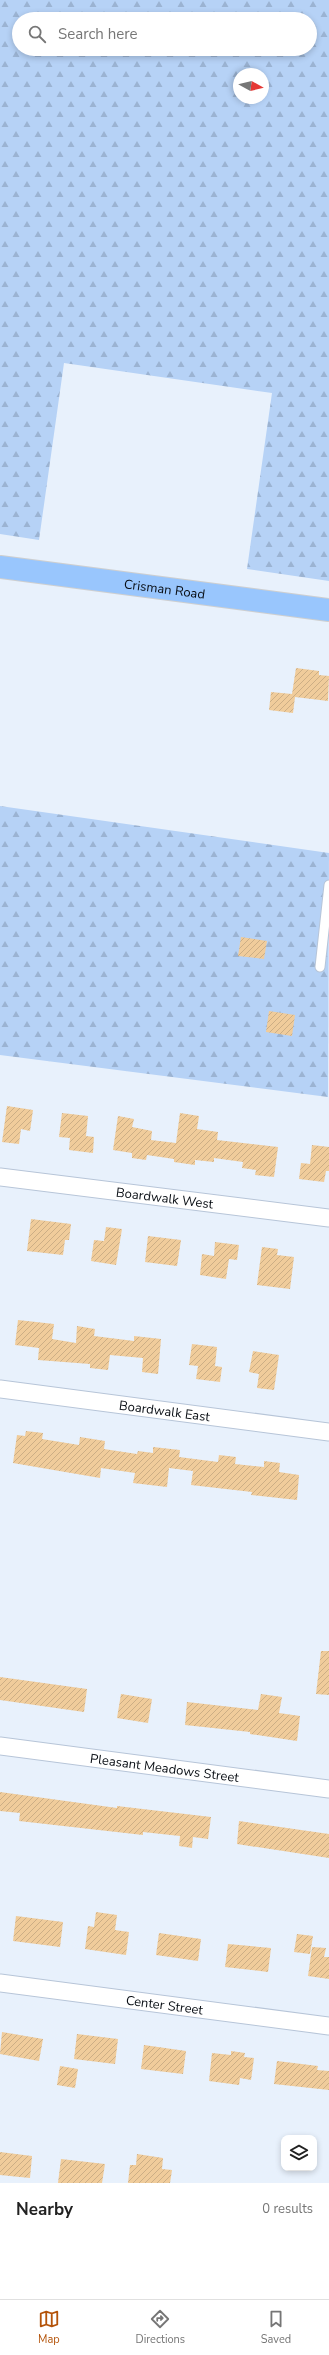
<!DOCTYPE html>
<html lang="en">
<head>
<meta charset="utf-8">
<style>
	body { margin:0; font-family:"Nunito Sans",sans-serif; background:#f2f2f2; color:#222 }
	.controls { position:absolute; right:12px; bottom:12px; display:grid; overflow:hidden; border-radius:8px; box-shadow:0 2px 6px #0003 }
	.controls button { width:36px; height:36px; display:grid; place-items:center; padding:0; border:0; border-bottom:1px solid #e0e0e0; background:#fff; color:#222; font:20px sans-serif }
	.compass { position:absolute; left:233px; top:68px; width:36px; height:36px; border-radius:50%; background:#fff; box-shadow:0 2px 6px #0003; rotate:98deg }
	.list { margin:0; padding:0; list-style:none }
	h2 { display:flex; justify-content:space-between; align-items:center; height:52px; margin:0; padding:0 16px; font-size:17px }
	h2 small { font-size:13px; font-weight:400; color:#767676 }
	.icon { flex:none; width:22px; height:22px; fill:none; stroke:currentColor; stroke-width:2; stroke-linecap:round; stroke-linejoin:round }
	.map { position:relative; flex:none; width:329px; height:2183px; overflow:hidden }
	.search { position:absolute; background:#fff; box-shadow:0 2px 6px #0003; left:12px; right:12px; top:12px; height:44px; display:flex; align-items:center; gap:10px; box-sizing:border-box; padding:0 14px; border-radius:22px; color:#767676; font-size:15px }
	.sheet { height:116px; background:#fff }
	nav { display:flex; justify-content:space-around; align-items:center; box-sizing:border-box; height:56px; border-top:1px solid #e0e0e0; background:#fff; font-size:11px; color:#767676 }
	nav a { display:grid; justify-items:center; gap:2px }
	nav .on { color:#b45309 }
	.map>svg:first-child { display:block }
	.forest { fill:url(#forest-firs); fill-rule:evenodd }
	.building { fill:url(#building-hatch) }
	.lines { fill:none; stroke-linecap:round; stroke-linejoin:round }
	.service-casing { stroke:#b7c5d8; stroke-width:11 }
	.minor-casing { stroke:#b7c5d8; stroke-width:19 }
	.primary-casing { stroke:#cecfd0; stroke-width:24 }
	.service { stroke:#fff; stroke-width:9 }
	.minor { stroke:#fff; stroke-width:17 }
	.primary { stroke:#99c6fd; stroke-width:22 }
	.labels { text-anchor:middle; stroke-width:3; stroke-linejoin:round; paint-order:stroke }
	.street-label { font-size:13px; fill:#090e14; stroke:#fff }
</style>
</head>
<body>
<div class="map">
<svg width="329" height="2183" viewBox="0 0 329 2183">
	<defs>
		<pattern id="forest-firs" width="22" height="20" patternUnits="userSpaceOnUse"><rect width="22" height="20" fill="#b6d2f6"/><path d="M5 1l3.5 6h-7zM16 11l3.5 6h-7z" fill="#9bb3d2"/></pattern>
		<pattern id="building-hatch" width="6" height="6" patternUnits="userSpaceOnUse"><rect width="6" height="6" fill="#f0cc9b"/><path d="M-1 1l2-2M0 6l6-6M5 7l2-2" fill="none" stroke="#ccae85"/></pattern>
	</defs>
	<rect width="100%" height="100%" fill="#e8f1fc"/>
	<g class="forest">
		<path d="M0,0H329V581L247,569L272,393L64,363L39,540L0,534ZM19,19H310V49H19ZM239,74H263V98H239Z"/>
		<polygon points="0,806 329,853 328,1097 0,1055"/>
	</g>
	<g class="building">
		<polygon points="296,668 319,671 319,675 329,676 328,701 295,697 293,713 269,710 271,692 292,694"/>
		<polygon points="241,937 267,941 264,959 238,956"/>
		<polygon points="269,1011 295,1015 292,1036 266,1032"/>
		<polygon points="7,1106 33,1110 30,1131 21,1129 19,1144 2,1142"/>
		<polygon points="62,1113 88,1116 86,1136 94,1137 93,1153 69,1150 70,1138 59,1137"/>
		<polygon points="180,1113 199,1116 197,1129 218,1132 217,1140 278,1147 274,1177 255,1175 256,1170 242,1168 243,1162 214,1158 214,1162 195,1160 195,1165 174,1162 174,1159 147,1155 146,1160 132,1158 132,1153 113,1150 118,1116 134,1119 132,1127 152,1131 151,1140 176,1143"/>
		<polygon points="312,1145 329,1147 329,1171 326,1171 324,1182 299,1179 301,1163 310,1164"/>
		<polygon points="31,1219 71,1224 69,1240 65,1240 63,1255 27,1251"/>
		<polygon points="106,1227 122,1229 116,1265 91,1261 94,1240 104,1241"/>
		<polygon points="148,1236 181,1240 177,1266 145,1262"/>
		<polygon points="215,1242 239,1245 237,1260 229,1259 226,1279 200,1275 202,1254 214,1256"/>
		<polygon points="262,1247 278,1249 277,1255 294,1257 290,1289 257,1285"/>
		<polygon points="18,1320 54,1324 52,1339 76,1343 77,1326 95,1329 94,1336 134,1341 134,1336 161,1339 158,1374 142,1372 143,1358 110,1355 108,1370 90,1368 90,1364 38,1360 39,1348 15,1345"/>
		<polygon points="192,1344 217,1347 215,1366 222,1367 220,1382 196,1379 198,1366 189,1365"/>
		<polygon points="253,1351 279,1355 274,1390 257,1388 259,1374 249,1372"/>
		<polygon points="26,1431 43,1433 42,1439 79,1445 80,1437 105,1441 104,1449 137,1454 138,1451 153,1453 153,1447 180,1450 179,1457 218,1462 219,1455 236,1457 235,1464 264,1467 264,1461 280,1463 279,1472 299,1475 297,1500 251,1495 252,1492 191,1485 193,1471 169,1468 167,1487 133,1483 135,1473 101,1468 100,1478 13,1463 17,1435 25,1436"/>
		<polygon points="321,1651 329,1651 329,1695 316,1694"/>
		<polygon points="0,1677 87,1689 84,1712 0,1700"/>
		<polygon points="121,1694 152,1699 148,1723 117,1718"/>
		<polygon points="261,1694 282,1697 279,1713 300,1716 297,1741 250,1734 250,1732 185,1725 187,1702 258,1710"/>
		<polygon points="0,1792 117,1808 117,1806 211,1817 208,1839 193,1837 192,1848 179,1846 180,1836 143,1832 143,1835 19,1821 20,1813 0,1811"/>
		<polygon points="239,1821 329,1834 329,1858 237,1844"/>
		<polygon points="96,1912 117,1915 115,1930 129,1932 126,1955 85,1949 88,1926 94,1927"/>
		<polygon points="16,1916 63,1922 60,1947 13,1941"/>
		<polygon points="159,1933 201,1939 198,1961 156,1955"/>
		<polygon points="297,1934 313,1936 310,1954 294,1952"/>
		<polygon points="228,1944 271,1948 268,1972 225,1967"/>
		<polygon points="312,1947 326,1948 324,1957 329,1957 329,1979 308,1976"/>
		<polygon points="2,2032 43,2039 39,2061 0,2054"/>
		<polygon points="77,2034 118,2039 115,2064 74,2059"/>
		<polygon points="144,2045 186,2051 183,2074 141,2069"/>
		<polygon points="231,2051 245,2053 244,2057 254,2058 251,2080 240,2078 239,2085 209,2081 212,2053 231,2055"/>
		<polygon points="277,2061 318,2066 317,2070 329,2071 329,2090 274,2084"/>
		<polygon points="60,2066 78,2069 75,2088 57,2085"/>
		<polygon points="0,2152 32,2156 30,2178 0,2175"/>
		<polygon points="137,2154 163,2158 162,2169 172,2170 170,2183 128,2183 130,2165 136,2165"/>
		<polygon points="61,2159 105,2164 102,2183 58,2183"/>
	</g>
	<g class="lines">
		<g class="service-casing">
			<polyline id="service" points="320,967 329,885"/>
		</g>
		<g class="minor-casing">
			<g id="minor">
				<path id="s1" d="M0,1177L329,1218"/>
				<path id="s2" d="M0,1389L329,1432"/>
				<path id="s3" d="M0,1746L329,1789"/>
				<path id="s4" d="M0,1983L329,2026"/>
			</g>
		</g>
		<g class="primary-casing">
			<g id="primary">
				<path id="s5" d="M0,567L329,610"/>
			</g>
		</g>
		<use href="#service" class="service"/>
		<use href="#minor" class="minor"/>
		<use href="#primary" class="primary"/>
	</g>
	<g class="labels">
		<g class="street-label">
			<text dy="5" stroke="none"><textPath href="#s5" startOffset="166">Crisman Road</textPath></text>
			<text dy="5" stroke="none"><textPath href="#s1" startOffset="166">Boardwalk West</textPath></text>
			<text dy="5" stroke="none"><textPath href="#s2" startOffset="166">Boardwalk East</textPath></text>
			<text dy="5" stroke="none"><textPath href="#s3" startOffset="166">Pleasant Meadows Street</textPath></text>
			<text dy="5" stroke="none"><textPath href="#s4" startOffset="166">Center Street</textPath></text>
		</g>
	</g>
</svg>
<div class="controls">
<button><svg class="icon" aria-label="layers" viewBox="0 0 24 24"><path d="M12 4l9 5-9 5-9-5zM3 14l9 5 9-5"/></svg></button>
</div>
<svg class="compass" viewBox="-18 -18 36 36"><path d="M0-13l5 13h-10z" fill="#e53935"/><path d="M0 13l5-13h-10z" fill="#767676"/></svg>
<div class="search"><svg class="icon" aria-label="search" viewBox="0 0 24 24"><circle cx="10" cy="10" r="6"/><path d="M15 15l6 6"/></svg>Search here</div>
</div>
<section class="sheet">
<h2>Nearby<small>0 results</small></h2>
<ul class="list">
</ul>
</section>
<nav>
<a class="on"><svg class="icon" aria-label="map" viewBox="0 0 24 24"><path d="M3 6l6-2 6 2 6-2v14l-6 2-6-2-6 2zM9 4v14M15 6v14"/></svg>Map</a>
<a><svg class="icon" aria-label="directions" viewBox="0 0 24 24"><path d="M12 3l9 9-9 9-9-9zM9 14v-3h6M13 9l2 2-2 2"/></svg>Directions</a>
<a><svg class="icon" aria-label="saved" viewBox="0 0 24 24"><path d="M7 4h10v16l-5-4-5 4z"/></svg>Saved</a>
</nav>
</body>
</html>
